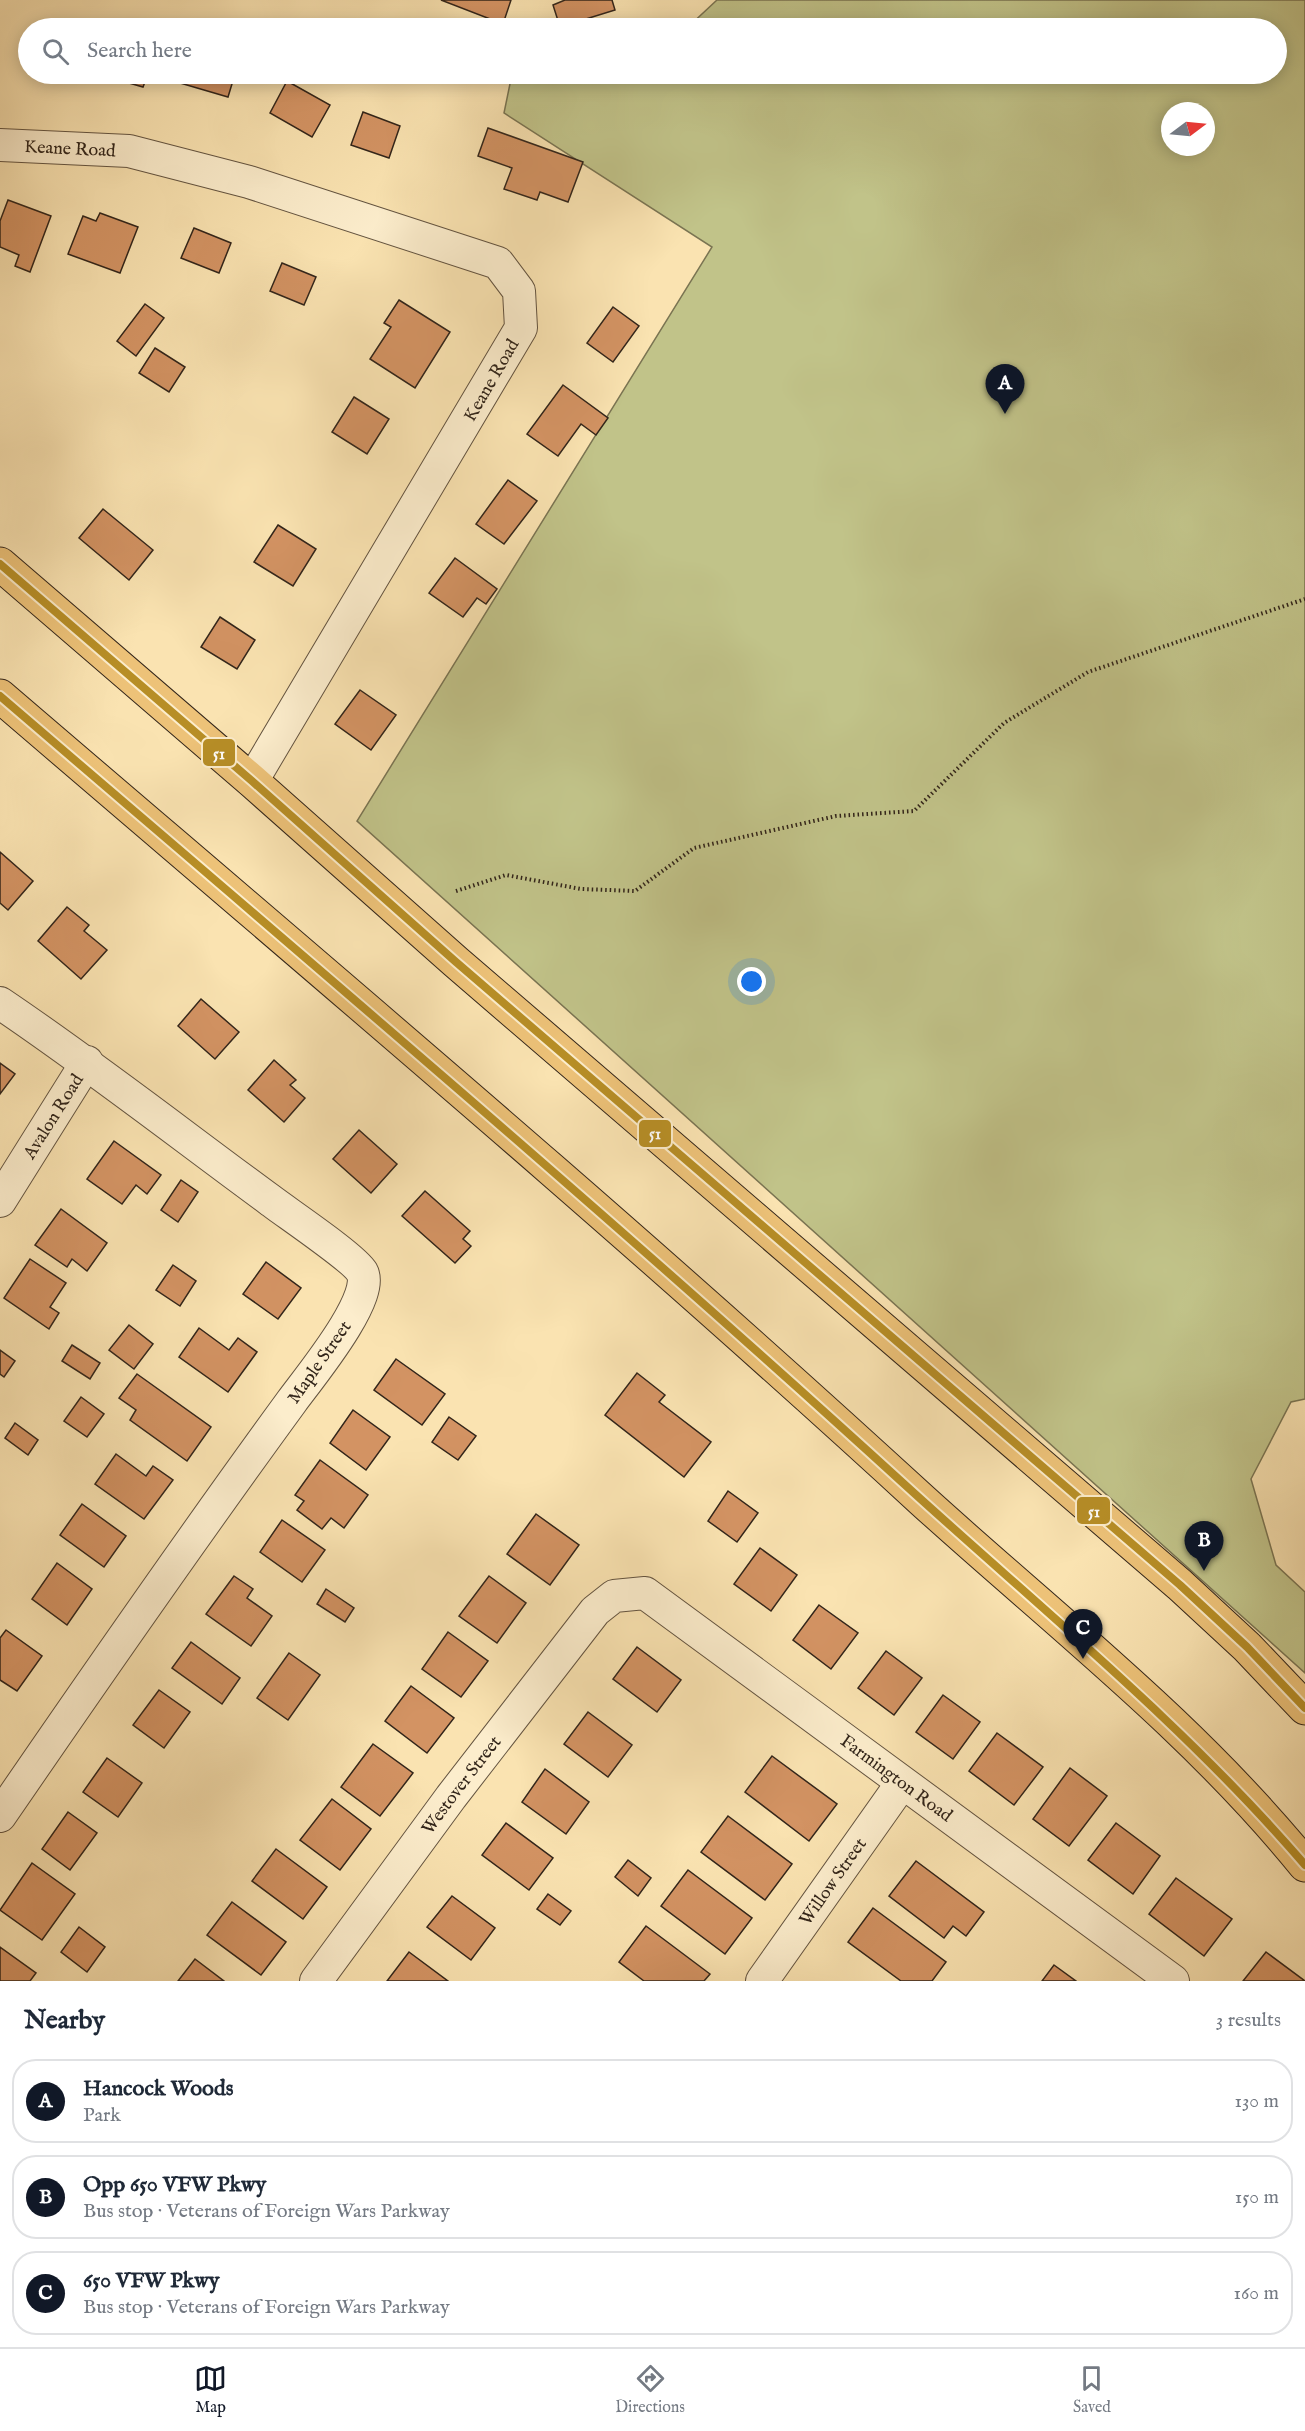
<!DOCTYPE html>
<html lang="en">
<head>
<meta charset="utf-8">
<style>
	body { margin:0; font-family:"IM FELL English",serif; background:#f6f6f7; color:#1f2937 }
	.compass { position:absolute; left:1161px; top:102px; width:54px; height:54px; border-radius:50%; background:#fff; box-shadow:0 3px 15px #0003; rotate:74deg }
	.you { position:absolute; left:752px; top:982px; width:21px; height:21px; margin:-15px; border:4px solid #fff; border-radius:50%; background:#1a73e8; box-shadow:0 0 0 9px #1a73e833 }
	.badge { display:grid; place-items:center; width:39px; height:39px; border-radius:50%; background:#111827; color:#fff; font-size:20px; font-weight:700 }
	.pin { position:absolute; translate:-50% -50px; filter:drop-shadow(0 2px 3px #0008) }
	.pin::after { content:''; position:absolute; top:32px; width:21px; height:18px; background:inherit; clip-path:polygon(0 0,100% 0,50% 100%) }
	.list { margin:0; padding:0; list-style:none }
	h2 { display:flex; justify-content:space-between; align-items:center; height:78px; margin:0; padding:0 24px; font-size:26px }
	h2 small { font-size:20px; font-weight:400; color:#747a83 }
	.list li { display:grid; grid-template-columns:39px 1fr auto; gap:18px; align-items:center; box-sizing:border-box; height:84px; margin:0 12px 12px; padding:0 12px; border:2px solid #e0e1e3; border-radius:24px }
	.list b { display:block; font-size:22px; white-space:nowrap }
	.list p { margin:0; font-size:20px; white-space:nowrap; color:#747a83 }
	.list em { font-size:20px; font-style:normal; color:#747a83 }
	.icon { flex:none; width:33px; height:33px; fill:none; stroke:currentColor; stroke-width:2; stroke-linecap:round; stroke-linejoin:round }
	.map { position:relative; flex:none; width:1305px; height:1981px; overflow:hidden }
	.search { position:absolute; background:#fff; box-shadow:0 3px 15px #0003; left:18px; right:18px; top:18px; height:66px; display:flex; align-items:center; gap:15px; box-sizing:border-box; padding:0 21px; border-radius:33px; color:#747a83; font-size:22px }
	.sheet { height:366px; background:#fff }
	nav { display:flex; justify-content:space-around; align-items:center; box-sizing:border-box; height:84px; border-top:2px solid #e0e1e3; background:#fff; font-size:16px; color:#747a83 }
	nav a { display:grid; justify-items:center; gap:3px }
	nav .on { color:#111827 }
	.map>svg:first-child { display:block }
	.green { fill:#c1c389; stroke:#7a7452; stroke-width:1.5; fill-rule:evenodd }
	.building { fill:#d39363; stroke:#32251a; stroke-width:1.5 }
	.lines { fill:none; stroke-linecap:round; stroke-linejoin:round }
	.minor-casing { stroke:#645440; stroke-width:34 }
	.trunk-casing { stroke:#32251a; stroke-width:35 }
	.path { stroke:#32251a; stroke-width:4; stroke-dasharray:1.5 3; stroke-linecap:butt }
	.minor { stroke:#fcedcc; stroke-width:32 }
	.trunk { stroke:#edc278; stroke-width:33 }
	.bus-1-casing { stroke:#fcedcc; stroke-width:12 }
	.bus-1 { stroke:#b78e26; stroke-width:8 }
	.labels { text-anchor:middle; stroke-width:6; stroke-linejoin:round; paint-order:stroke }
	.street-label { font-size:18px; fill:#32251a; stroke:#fcedcc }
	.line-badge { stroke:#fcedcc; stroke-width:2 }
	.badge-label { font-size:16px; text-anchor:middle; font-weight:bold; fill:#fff }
</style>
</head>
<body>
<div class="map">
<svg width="1305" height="1981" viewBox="0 0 1305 1981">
	<rect width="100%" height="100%" fill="#fae3b1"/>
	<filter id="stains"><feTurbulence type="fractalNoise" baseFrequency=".00333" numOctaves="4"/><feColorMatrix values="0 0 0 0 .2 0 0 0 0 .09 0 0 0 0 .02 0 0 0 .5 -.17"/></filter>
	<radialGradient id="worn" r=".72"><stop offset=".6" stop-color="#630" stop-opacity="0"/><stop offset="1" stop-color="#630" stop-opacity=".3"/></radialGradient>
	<path class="green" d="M717,0H1305V1399L1291,1402L1251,1479L1276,1565L1305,1592V1673L357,821L712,247L504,113L512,74H1276V28H687ZM1170,111H1206V147H1170Z"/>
	<g class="building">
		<polygon points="441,0 511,0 503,24"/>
		<polygon points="612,0 615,10 560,27 553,5 565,0"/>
		<polygon points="98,74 148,74 143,87"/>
		<polygon points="182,74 235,74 228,97 180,83"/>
		<polygon points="287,81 330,105 312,137 270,113"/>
		<polygon points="363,112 400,126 389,158 351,145"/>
		<polygon points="488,128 583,162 568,202 540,192 537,200 504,189 512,168 478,156"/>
		<polygon points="8,200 51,216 30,272 15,266 19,255 0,247 0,221"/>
		<polygon points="100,213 138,227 120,273 68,254 83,216 96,221"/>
		<polygon points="194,228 231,243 219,273 181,258"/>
		<polygon points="282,263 316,277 304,305 270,291"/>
		<polygon points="399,300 450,332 415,388 370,359 391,327 384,323"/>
		<polygon points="145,304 164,318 136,356 117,341"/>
		<polygon points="613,307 639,326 613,362 587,343"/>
		<polygon points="155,348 185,367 169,392 139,373"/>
		<polygon points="563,385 608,418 596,435 581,424 558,456 527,434"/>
		<polygon points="354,397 389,419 367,454 332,432"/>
		<polygon points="508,480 537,501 504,544 476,524"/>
		<polygon points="103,509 153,550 129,580 79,538"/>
		<polygon points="278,525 316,549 293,586 254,562"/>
		<polygon points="455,558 497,589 486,604 477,598 463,617 429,593"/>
		<polygon points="220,617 255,640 237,669 201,647"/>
		<polygon points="360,690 396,715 371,750 335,724"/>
		<polygon points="0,852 33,881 8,910 0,903"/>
		<polygon points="67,907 89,925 84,931 107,950 81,979 38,941"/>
		<polygon points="201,999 239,1032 215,1059 178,1026"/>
		<polygon points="274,1060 296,1080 290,1085 305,1098 284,1122 248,1090"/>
		<polygon points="0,1063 15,1074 0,1094"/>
		<polygon points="359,1130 397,1164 371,1193 333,1159"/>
		<polygon points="114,1141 161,1175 147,1194 136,1185 122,1204 87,1179"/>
		<polygon points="181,1180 198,1192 178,1222 161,1210"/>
		<polygon points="425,1191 470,1231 463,1239 471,1246 455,1263 402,1216"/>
		<polygon points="61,1209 107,1243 87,1271 72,1259 67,1267 35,1245"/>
		<polygon points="30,1259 66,1283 50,1307 59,1313 49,1329 4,1298"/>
		<polygon points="266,1262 301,1288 278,1319 243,1294"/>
		<polygon points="173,1265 196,1281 180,1306 156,1290"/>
		<polygon points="129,1325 153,1344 134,1369 109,1350"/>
		<polygon points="199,1328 229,1350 238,1338 257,1352 228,1392 179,1357"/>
		<polygon points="72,1345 100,1363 90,1379 62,1361"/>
		<polygon points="0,1350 15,1361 4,1377 0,1374"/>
		<polygon points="396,1359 445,1394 422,1425 374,1390"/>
		<polygon points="637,1373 665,1395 659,1402 711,1442 684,1477 605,1415"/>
		<polygon points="137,1374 211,1427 187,1461 130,1420 136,1410 119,1398"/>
		<polygon points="81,1397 104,1414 87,1437 64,1421"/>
		<polygon points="353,1410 390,1437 366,1470 330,1443"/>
		<polygon points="449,1417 476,1436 458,1460 432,1442"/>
		<polygon points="15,1423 38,1440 28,1455 5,1438"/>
		<polygon points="116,1454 146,1476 153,1466 173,1480 144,1519 95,1484"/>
		<polygon points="320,1460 368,1495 344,1528 331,1518 322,1529 297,1510 304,1501 295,1495"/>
		<polygon points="728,1491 758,1513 737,1542 708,1521"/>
		<polygon points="82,1504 126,1536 104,1567 60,1535"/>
		<polygon points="536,1514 579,1545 550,1585 507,1554"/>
		<polygon points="282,1520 325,1550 302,1582 260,1552"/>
		<polygon points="760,1548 797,1575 771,1611 734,1584"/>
		<polygon points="57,1563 92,1589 67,1625 32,1599"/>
		<polygon points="234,1576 253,1589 247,1598 272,1616 251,1646 206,1614"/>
		<polygon points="489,1576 526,1603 497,1643 459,1616"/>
		<polygon points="326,1589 354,1608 345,1622 317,1604"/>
		<polygon points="819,1605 858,1633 831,1669 793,1640"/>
		<polygon points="6,1630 42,1656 17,1691 0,1680 0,1638"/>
		<polygon points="448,1632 488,1661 461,1697 422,1669"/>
		<polygon points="191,1642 240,1678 222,1704 172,1668"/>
		<polygon points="637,1647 681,1680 657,1712 613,1679"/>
		<polygon points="886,1651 922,1678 894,1715 858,1688"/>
		<polygon points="289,1653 320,1675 288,1720 257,1698"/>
		<polygon points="411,1686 454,1718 427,1753 385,1721"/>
		<polygon points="159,1690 190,1712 164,1748 133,1725"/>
		<polygon points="943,1695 980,1722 953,1759 916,1732"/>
		<polygon points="588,1712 632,1745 608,1777 564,1744"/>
		<polygon points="997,1733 1043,1767 1014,1805 969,1771"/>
		<polygon points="373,1744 413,1773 380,1816 341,1787"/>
		<polygon points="772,1756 837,1804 809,1841 745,1792"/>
		<polygon points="107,1758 142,1783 118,1817 83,1792"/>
		<polygon points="1070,1768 1107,1796 1069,1846 1033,1819"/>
		<polygon points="545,1769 589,1802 566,1834 522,1802"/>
		<polygon points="332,1799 371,1829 340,1870 300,1840"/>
		<polygon points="68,1812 97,1833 70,1870 42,1849"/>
		<polygon points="728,1816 792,1864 765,1900 701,1852"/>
		<polygon points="506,1823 553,1858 529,1890 482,1855"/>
		<polygon points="1116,1823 1160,1856 1133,1894 1088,1860"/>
		<polygon points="276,1849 327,1887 303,1919 252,1881"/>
		<polygon points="628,1860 651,1878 638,1896 615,1877"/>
		<polygon points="916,1861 984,1912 966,1936 953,1926 944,1938 889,1896"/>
		<polygon points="32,1863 75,1894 42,1940 0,1910"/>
		<polygon points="688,1870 752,1918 725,1954 661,1906"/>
		<polygon points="1176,1878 1232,1919 1204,1956 1149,1914"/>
		<polygon points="548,1894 571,1911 560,1925 537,1909"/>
		<polygon points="452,1896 495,1928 471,1960 427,1927"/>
		<polygon points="232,1902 286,1942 261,1975 207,1935"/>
		<polygon points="873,1908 946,1962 932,1981 901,1981 848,1942"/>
		<polygon points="646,1926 710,1974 704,1981 644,1981 619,1962"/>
		<polygon points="79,1927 105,1947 87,1972 61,1952"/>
		<polygon points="0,1947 36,1973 30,1981 0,1981"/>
		<polygon points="409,1952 448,1981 387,1981"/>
		<polygon points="1266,1952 1305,1981 1243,1981"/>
		<polygon points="195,1959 224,1981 178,1981"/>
		<polygon points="1054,1965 1076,1981 1042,1981"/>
	</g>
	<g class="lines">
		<g class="minor-casing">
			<g id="minor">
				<path id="s1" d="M0,145L129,151L249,182L498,263L519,291L521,328L252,781"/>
				<path d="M0,1003C92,1065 180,1134 270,1200C287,1213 354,1258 362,1272C376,1297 308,1379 292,1401C192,1538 96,1676 0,1816"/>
				<path id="s2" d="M0,1201L87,1062"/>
				<path id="s3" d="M316,1981L451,1797L595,1611L614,1596L645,1593L1173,1981"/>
				<path id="s4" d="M762,1981L902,1783"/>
			</g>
		</g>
		<g class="trunk-casing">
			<g id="trunk">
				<polyline points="0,564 252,781 456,962 1180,1585 1247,1647 1305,1708"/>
				<path d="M0,696C310,962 623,1225 923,1501C1054,1620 1193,1727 1305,1865"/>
			</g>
		</g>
		<polyline class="path" points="456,891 506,875 581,889 635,891 694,848 836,816 914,811 1004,723 1088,672 1305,599"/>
		<use href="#minor" class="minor"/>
		<use href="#trunk" class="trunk"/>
		<g class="bus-1-casing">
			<g id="bus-1">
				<polyline points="0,564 252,781 456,962 1180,1585 1247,1647 1305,1708"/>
				<path d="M0,696C303,956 608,1214 903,1483C1040,1608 1184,1724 1305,1865"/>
			</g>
		</g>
		<use href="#bus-1" class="bus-1"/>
	</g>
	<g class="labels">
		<g class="street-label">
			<text dy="6" stroke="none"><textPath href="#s1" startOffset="70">Keane Road</textPath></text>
			<text transform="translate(491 380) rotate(-60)" y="6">Keane Road</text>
			<text dy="6" stroke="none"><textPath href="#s2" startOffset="100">Avalon Road</textPath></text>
			<text transform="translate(319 1362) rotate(-55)" y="6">Maple Street</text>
			<text dy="6" stroke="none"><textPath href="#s3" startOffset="831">Farmington Road</textPath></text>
			<text dy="6" stroke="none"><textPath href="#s3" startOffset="244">Westover Street</textPath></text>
			<text dy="6" stroke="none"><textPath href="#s4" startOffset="122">Willow Street</textPath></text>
		</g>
	</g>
	<g class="line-badge">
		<rect x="202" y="738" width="34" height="29" rx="6" fill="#b78e26"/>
		<rect x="638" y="1119" width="34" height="29" rx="6" fill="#b78e26"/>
		<rect x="1076" y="1496" width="35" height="29" rx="6" fill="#b78e26"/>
	</g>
	<g class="badge-label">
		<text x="219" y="759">51</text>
		<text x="655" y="1139">51</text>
		<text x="1094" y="1517">51</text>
	</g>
	<rect width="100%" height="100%" filter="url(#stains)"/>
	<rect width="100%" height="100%" fill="url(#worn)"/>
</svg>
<svg class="compass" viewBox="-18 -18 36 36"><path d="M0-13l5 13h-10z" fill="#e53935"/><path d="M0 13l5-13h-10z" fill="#747a83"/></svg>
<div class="you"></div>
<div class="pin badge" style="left:1005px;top:414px">A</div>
<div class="pin badge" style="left:1204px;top:1571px">B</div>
<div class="pin badge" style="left:1083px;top:1659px">C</div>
<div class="search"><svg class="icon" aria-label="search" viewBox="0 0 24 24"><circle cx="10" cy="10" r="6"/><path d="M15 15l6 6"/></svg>Search here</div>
</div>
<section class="sheet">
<h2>Nearby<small>3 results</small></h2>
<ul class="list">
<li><span class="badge">A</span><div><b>Hancock Woods</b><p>Park</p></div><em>130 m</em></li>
<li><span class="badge">B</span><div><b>Opp 650 VFW Pkwy</b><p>Bus stop · Veterans of Foreign Wars Parkway</p></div><em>150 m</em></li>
<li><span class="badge">C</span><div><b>650 VFW Pkwy</b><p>Bus stop · Veterans of Foreign Wars Parkway</p></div><em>160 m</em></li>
</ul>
</section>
<nav>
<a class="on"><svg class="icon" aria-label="map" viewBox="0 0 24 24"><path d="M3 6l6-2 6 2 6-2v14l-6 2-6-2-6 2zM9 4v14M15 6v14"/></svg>Map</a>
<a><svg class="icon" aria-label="directions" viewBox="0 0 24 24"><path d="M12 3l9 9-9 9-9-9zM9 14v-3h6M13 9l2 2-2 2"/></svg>Directions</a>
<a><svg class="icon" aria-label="saved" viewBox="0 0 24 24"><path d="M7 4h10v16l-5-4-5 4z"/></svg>Saved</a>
</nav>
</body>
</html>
